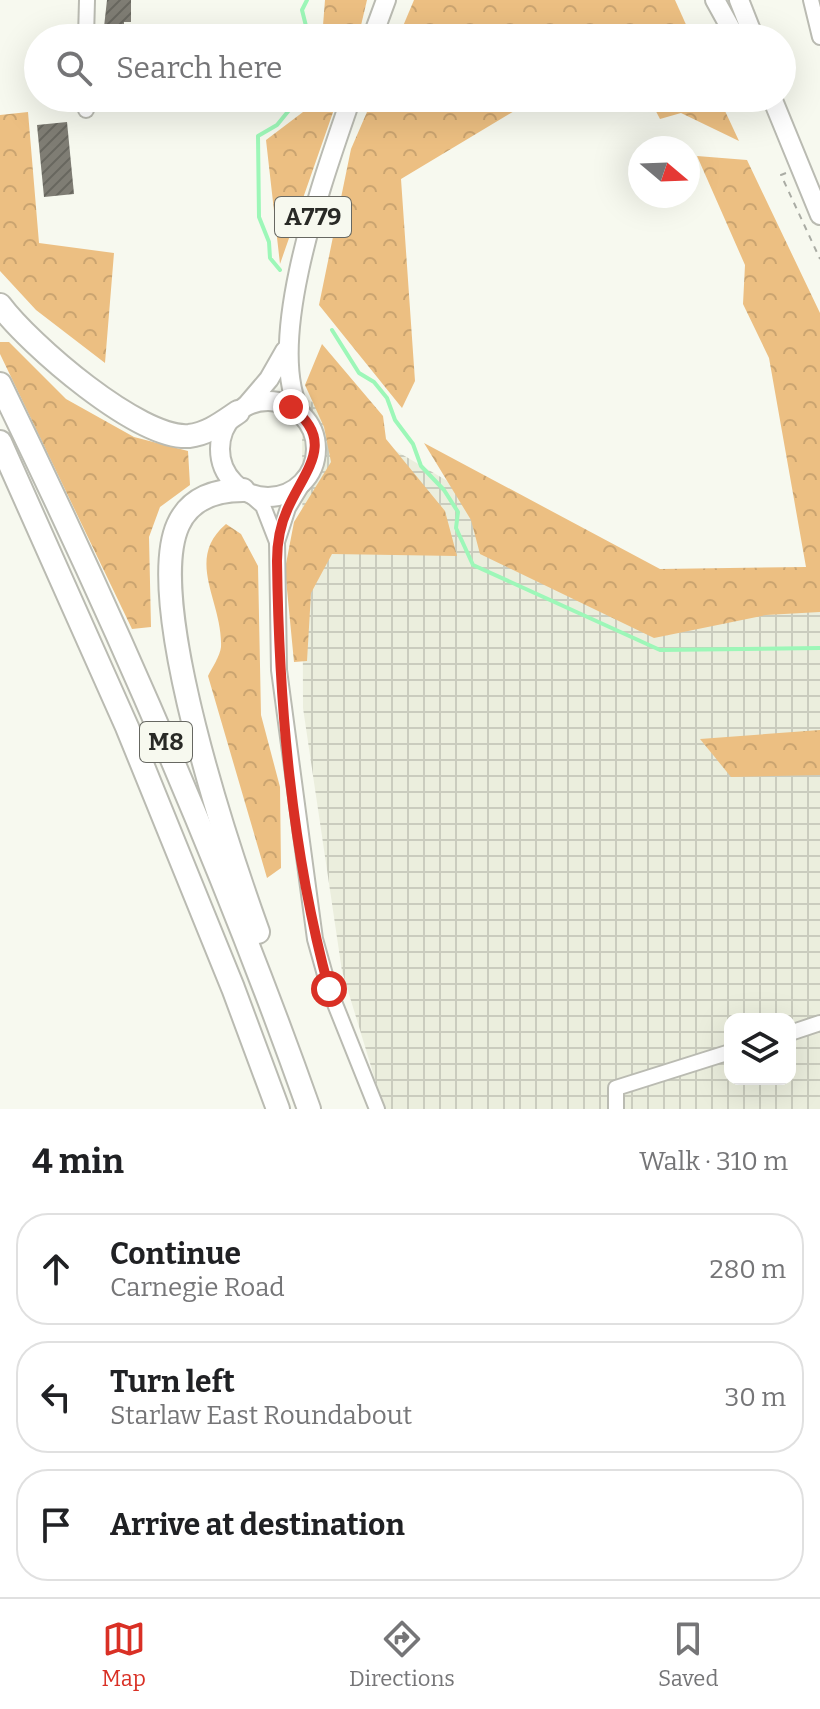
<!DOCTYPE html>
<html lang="en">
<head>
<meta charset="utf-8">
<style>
	body { margin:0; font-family:Bitter,serif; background:#f2f2f2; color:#202124 }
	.controls { position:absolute; right:24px; bottom:24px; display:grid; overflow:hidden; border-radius:16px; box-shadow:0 8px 32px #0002 }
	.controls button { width:72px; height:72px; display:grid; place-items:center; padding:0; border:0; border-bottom:2px solid #e0e0e0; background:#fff; color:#202124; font:40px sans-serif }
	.compass { position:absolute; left:628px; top:136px; width:72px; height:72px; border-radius:50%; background:#fff; box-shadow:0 8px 32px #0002; rotate:109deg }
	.stop { position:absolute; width:24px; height:24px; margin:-18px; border:6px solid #d93025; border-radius:50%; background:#fff }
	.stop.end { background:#d93025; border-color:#fff; box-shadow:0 2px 8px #0008 }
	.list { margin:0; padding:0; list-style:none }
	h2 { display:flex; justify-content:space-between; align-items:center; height:104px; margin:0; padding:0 32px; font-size:34px }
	h2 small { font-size:26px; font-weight:400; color:#757577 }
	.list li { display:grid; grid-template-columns:52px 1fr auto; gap:24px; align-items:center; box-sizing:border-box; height:112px; margin:0 16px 16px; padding:0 16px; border:2px solid #e0e0e0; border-radius:32px }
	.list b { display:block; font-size:30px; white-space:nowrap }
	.list p { margin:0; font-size:26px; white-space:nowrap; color:#757577 }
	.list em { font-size:26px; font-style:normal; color:#757577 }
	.icon { flex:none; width:44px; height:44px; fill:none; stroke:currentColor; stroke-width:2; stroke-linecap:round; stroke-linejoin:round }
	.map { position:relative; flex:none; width:820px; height:1109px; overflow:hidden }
	.search { position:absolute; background:#fff; box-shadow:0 8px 32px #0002; left:24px; right:24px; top:24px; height:88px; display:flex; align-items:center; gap:20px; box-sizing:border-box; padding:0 28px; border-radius:44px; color:#757577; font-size:30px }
	.sheet { height:488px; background:#fff }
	nav { display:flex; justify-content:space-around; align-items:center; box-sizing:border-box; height:112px; border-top:2px solid #e0e0e0; background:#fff; font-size:22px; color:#757577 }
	nav a { display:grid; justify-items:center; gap:4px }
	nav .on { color:#d93025 }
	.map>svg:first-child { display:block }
	.industrial { fill:url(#industrial-grid); fill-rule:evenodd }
	.forest { fill:url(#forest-crowns) }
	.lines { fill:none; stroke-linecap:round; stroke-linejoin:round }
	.stream { stroke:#9df7b8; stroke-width:4 }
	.building { fill:url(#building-hatch) }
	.minor-casing { stroke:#babbb2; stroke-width:18 }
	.major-casing { stroke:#babbb2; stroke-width:22 }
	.highway-casing { stroke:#babbb2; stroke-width:26 }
	.path { stroke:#aaaca4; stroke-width:2; stroke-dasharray:6 6; stroke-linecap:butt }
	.minor { stroke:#fff; stroke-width:14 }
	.major { stroke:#fff; stroke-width:18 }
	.highway { stroke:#fff; stroke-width:22 }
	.route { stroke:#d93025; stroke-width:10 }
	.labels { text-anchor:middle; stroke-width:6; stroke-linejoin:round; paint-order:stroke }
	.shield { fill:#f7f9ef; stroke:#676862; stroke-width:2 }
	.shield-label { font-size:24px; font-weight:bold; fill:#292a26 }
</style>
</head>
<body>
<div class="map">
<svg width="820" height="1109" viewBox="0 0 820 1109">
	<defs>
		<pattern id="industrial-grid" width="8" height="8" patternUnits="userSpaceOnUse" patternTransform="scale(2)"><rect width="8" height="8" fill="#ebeedd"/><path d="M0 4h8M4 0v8" fill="none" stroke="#caccbe"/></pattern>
		<pattern id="forest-crowns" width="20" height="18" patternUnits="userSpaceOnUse" patternTransform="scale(2)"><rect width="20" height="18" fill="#ecbf82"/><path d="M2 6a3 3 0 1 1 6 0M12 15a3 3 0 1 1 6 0" fill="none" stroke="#caa470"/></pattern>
		<pattern id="building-hatch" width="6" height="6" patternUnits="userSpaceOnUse" patternTransform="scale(2)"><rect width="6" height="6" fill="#7f7d74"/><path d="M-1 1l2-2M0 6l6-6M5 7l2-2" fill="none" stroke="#68675f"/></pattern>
	</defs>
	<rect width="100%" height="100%" fill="#f7f9ef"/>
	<path class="industrial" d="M302,396L617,580L820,598V1109H384L342,971L303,708ZM730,1019H790V1079H730Z"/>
	<g class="forest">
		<polygon points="325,0 367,0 358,38 322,38"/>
		<polygon points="414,0 675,0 692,38 398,38"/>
		<polygon points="308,98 338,98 280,264 266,140 303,112"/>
		<polygon points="373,98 536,98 401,179 415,381 402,408 319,305 351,149"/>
		<polygon points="649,98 719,98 739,141 681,113 660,119"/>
		<polygon points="28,112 39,243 114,253 105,363 36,310 0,271 0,115"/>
		<polygon points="697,156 747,160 820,313 820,612 766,615 654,638 480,554 471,520 424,443 660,569 806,567 769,358 743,304 745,265"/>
		<polygon points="0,342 9,342 66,399 134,437 188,451 190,485 160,507 149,537 151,627 132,629 0,354"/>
		<polygon points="322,344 383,416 386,439 445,511 457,556 332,554 311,593 307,661 294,662 285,569 294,522 331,462 324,427 305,385"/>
		<path d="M226,524L241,534L258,566L261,715L280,787L281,868L267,878L208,676C212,668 220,656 221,647C223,601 184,560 226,524Z"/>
		<polygon points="820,730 820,775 731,777 700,739"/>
	</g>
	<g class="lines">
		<g class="stream">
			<polyline points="307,0 302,10 309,38"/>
			<polyline points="280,270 270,258 269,242 259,217 258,136 277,125 299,98"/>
			<polyline points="332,330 359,373 374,382 387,398 395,420 413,444 421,466 444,490 458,512 456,528 473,565 660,650 820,648"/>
		</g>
	</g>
	<g class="building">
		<polygon points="107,0 131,0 131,22 124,22 124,28 104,27"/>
		<polygon points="67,122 74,194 44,197 37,125"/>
	</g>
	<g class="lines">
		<g class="minor-casing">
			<g id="minor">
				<polyline points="811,0 820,37"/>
				<polyline points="86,38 87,0"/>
				<polyline points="86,110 86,98"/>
				<polyline points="308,475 288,508 277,542 279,670 315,939 329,989 377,1109"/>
				<polyline points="248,493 263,506 277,542"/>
				<polyline points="790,1033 820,1023"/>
				<polyline points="616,1109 616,1088 730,1052"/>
			</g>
		</g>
		<g class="major-casing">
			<g id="major">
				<polyline points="715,0 736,38"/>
				<polyline points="739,0 754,38"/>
				<polyline points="372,38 386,0"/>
				<polyline points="772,98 820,215"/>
				<circle cx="268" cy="449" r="48"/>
				<polyline points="246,406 269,379 285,351"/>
				<path d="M301,414C262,343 326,172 351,98"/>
			</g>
		</g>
		<g class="highway-casing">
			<g id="highway">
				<path d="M0,305C29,344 139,440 189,436C208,434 223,422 238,412"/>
				<path d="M0,384C115,620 221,861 309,1109"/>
				<polyline points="0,442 127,727 233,988 278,1109"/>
				<path d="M243,490C216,490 190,498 178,525C144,601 229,851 258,932"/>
			</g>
		</g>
		<polyline class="path" points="786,173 781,175 820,259"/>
		<use href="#minor" class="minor"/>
		<use href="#major" class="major"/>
		<use href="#highway" class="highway"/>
	</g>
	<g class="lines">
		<path class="route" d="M291,407C337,441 305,470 288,508C280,525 277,541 277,561C279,703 291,850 329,989"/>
	</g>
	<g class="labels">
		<g class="shield">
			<rect x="275" y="197" width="76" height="40" rx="6"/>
			<rect x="140" y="722" width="52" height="40" rx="6"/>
		</g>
		<g class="shield-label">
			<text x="313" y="225">A779</text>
			<text x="166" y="750">M8</text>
		</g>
	</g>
</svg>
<div class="controls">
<button><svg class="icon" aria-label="layers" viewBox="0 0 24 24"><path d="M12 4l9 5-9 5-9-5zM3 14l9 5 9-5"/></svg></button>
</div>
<svg class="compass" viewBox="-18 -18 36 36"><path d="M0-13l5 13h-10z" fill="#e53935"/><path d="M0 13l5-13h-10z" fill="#757577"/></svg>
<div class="stop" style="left:329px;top:989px"></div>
<div class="stop end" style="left:291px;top:407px"></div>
<div class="search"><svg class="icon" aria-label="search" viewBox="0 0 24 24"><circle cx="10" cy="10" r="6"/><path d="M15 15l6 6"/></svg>Search here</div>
</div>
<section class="sheet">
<h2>4 min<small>Walk · 310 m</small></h2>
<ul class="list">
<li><svg class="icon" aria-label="ahead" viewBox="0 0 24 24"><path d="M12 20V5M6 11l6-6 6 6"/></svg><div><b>Continue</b><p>Carnegie Road</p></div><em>280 m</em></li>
<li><svg class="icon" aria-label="left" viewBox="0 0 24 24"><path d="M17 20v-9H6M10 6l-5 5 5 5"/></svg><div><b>Turn left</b><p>Starlaw East Roundabout</p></div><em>30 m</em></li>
<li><svg class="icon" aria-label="arrive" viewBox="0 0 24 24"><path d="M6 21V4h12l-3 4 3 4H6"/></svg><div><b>Arrive at destination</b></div></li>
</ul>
</section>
<nav>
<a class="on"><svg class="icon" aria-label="map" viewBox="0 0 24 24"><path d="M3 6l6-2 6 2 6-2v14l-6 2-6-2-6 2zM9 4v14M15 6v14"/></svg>Map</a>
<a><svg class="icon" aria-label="directions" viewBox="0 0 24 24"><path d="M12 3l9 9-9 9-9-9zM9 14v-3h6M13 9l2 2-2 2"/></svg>Directions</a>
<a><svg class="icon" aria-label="saved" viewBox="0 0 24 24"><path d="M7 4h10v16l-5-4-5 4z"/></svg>Saved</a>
</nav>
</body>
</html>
